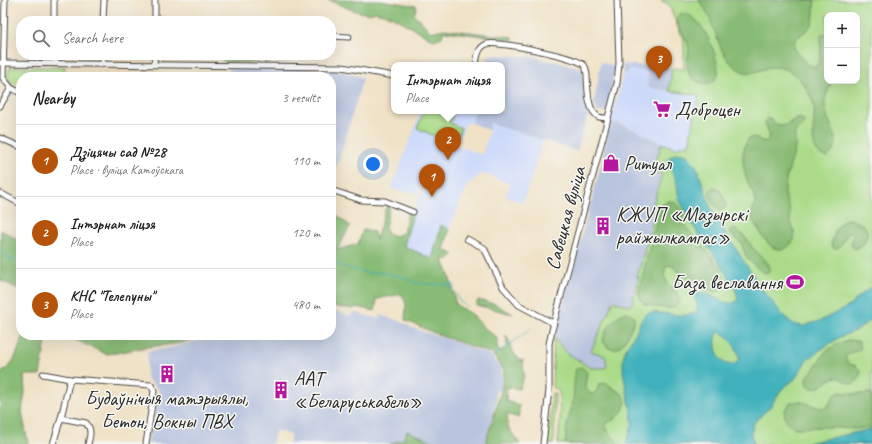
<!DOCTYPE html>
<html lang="en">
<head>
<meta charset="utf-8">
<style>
	body { margin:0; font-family:Caveat,sans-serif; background:#f6f6f6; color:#222 }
	.controls { position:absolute; right:12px; top:12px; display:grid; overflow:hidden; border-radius:8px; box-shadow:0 4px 16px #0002 }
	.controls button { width:36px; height:36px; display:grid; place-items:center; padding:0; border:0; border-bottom:1px solid #e0e0e0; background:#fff; color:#222; font:20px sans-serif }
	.you { position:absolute; left:373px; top:164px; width:14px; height:14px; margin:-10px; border:3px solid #fff; border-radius:50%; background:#1a73e8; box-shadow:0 0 0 6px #1a73e833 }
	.badge { display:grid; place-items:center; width:26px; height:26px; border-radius:50%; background:#b45309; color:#fff; font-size:13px; font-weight:700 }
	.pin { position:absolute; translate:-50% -33px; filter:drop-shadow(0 1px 2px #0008) }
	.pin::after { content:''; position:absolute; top:21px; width:14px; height:12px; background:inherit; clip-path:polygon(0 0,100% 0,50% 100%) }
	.popup { position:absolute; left:391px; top:62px; width:114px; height:52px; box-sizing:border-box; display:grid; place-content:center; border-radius:8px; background:#fff; filter:drop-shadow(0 1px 3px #0005); font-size:13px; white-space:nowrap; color:#767676 }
	.popup b { font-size:15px; color:#222 }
	.popup::after { content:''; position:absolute; left:50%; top:100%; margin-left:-8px; border:8px solid transparent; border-top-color:#fff }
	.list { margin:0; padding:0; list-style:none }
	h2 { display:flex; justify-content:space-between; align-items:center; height:52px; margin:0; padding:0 16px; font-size:17px }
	h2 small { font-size:13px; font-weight:400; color:#767676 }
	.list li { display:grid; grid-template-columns:26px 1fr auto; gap:12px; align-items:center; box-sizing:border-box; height:72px; padding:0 16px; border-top:1px solid #e0e0e0 }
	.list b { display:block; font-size:15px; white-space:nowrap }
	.list p { margin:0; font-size:13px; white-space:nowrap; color:#767676 }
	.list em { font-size:13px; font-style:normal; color:#767676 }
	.icon { flex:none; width:22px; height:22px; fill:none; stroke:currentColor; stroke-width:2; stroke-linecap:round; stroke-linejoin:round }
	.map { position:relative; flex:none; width:872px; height:444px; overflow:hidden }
	.search { position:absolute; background:#fff; box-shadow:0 4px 16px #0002; left:16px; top:16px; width:320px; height:44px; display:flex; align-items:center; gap:10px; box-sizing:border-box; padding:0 14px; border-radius:16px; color:#767676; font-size:15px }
	.panel { position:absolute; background:#fff; box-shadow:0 4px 16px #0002; left:16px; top:72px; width:320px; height:268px; border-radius:16px }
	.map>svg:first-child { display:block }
	.built { fill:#cedafa }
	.industrial { fill:#b9c4de }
	.green { fill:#abdb89; stroke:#6b835a; fill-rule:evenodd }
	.forest { fill:#88bb75; stroke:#5a7350 }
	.water { fill:#41b1bc; stroke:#366e74; fill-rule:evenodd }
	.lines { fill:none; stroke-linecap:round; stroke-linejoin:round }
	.stream { stroke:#41b1bc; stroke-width:1 }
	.minor-casing { stroke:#494642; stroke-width:7 }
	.minor { stroke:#fff; stroke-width:5 }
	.labels { text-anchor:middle; stroke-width:3; stroke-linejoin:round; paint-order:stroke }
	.poi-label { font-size:20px; fill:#2b2b2b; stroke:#f6f6f2; text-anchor:start }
	.street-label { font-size:20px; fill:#2b2b2b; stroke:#f6f6f2 }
</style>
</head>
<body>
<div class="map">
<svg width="872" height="444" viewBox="0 0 872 444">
	<rect width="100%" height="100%" fill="#f6f6f2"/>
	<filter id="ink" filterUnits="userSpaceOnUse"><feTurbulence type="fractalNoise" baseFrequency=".025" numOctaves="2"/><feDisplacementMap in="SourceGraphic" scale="8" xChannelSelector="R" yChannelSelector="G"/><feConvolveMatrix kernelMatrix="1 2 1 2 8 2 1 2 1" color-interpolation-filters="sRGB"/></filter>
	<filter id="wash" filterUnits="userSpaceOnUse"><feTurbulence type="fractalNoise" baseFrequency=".012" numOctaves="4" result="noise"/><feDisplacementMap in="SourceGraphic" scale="16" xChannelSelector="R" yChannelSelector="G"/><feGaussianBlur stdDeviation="0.9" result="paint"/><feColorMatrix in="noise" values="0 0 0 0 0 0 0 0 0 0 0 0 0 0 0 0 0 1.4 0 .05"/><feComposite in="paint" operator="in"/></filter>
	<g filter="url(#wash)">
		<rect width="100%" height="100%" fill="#f0e2c6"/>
		<g class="built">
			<polygon points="631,70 647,71 648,82 647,87 669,91 699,95 689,144 675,148 662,143 626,126 611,121 623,74"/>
			<polygon points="421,111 475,111 472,123 465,124 457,146 482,155 489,132 488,130 490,123 543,140 523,203 505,196 510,184 485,174 481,174 468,184 449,230 441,225 432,259 404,246 413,212 429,170 417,193 391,189"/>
		</g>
		<g class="industrial">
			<polygon points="492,55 535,57 564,64 582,69 589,111 577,151 490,123 488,130 472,123 475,111 502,111 502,65 486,65 488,57"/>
			<polygon points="601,62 615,67 607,111 598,112 594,104"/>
			<polygon points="623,64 672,68 669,91 647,87 648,82 647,71 631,70 623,74"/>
			<polygon points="230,67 339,70 363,78 337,166 331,164 331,77 227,77"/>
			<polygon points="611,121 626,126 662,143 654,171 662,174 651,211 655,213 637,276 639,277 631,306 613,301 591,351 605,356 607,365 605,368 591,368 568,354 554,338 601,165 607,164 608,158 603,156"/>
			<polygon points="331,310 351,316 353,312 379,319 380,315 402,322 402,323 409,325 409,327 450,340 491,355 501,368 502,375 500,391 496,391 496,403 485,444 447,444 442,442 441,444 439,444 408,431 404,439 390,444 289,444 291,435 276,430 272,444 148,444 151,423 154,421 159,390 146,378 148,351 171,348 199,340 200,338 210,335 331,335"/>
		</g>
		<g class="green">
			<path d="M661,0H872V444H558L560,419L559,390L552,387L554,338L568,354L591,368H605L607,365L605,356L591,351L613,301L631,306L639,277H637L655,213L651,212L662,174L653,172L662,143L675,148L689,144L699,95L669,91L672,68L684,69V43L669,4L661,1ZM827,15H857V81H827Z"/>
			<polygon points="10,67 65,67 64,77 21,77 21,87 12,83 7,78"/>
			<polygon points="424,111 454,111 450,123 461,128 455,145 417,128"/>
			<polygon points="552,393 555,394 554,438 553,444 547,444 550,425"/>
		</g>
		<g class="forest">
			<polygon points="328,0 380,0 417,6 414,14 431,32 443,29 513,37 513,40 444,31 442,37 434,40 391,16 375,12 370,14 355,11"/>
			<path d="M698,0H815C813,7 815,15 813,22C807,36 783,38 800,56C804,61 808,66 815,67C823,62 820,47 821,38L822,35H827V81H832C829,89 824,97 825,105C825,124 848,143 827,157C805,154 816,120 814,106C812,99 809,92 805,87C798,74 783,64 767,68C756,71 749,76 738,69C714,53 718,21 698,0Z"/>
			<path d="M680,14C702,10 720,60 718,76L713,82C706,84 701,84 695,80C681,71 691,57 688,44C685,36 679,30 676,22V19Z"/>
			<polygon points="223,55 257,55 256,63 223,62"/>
			<path d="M767,118C773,120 776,125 781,126C789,126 794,117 802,119L804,122V124L795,133C794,138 796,142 795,148C792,165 782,180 786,198C787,202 789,206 790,210C790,214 789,218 791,222C793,230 798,237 791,244C777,259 765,241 759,230C756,226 752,221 752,216C751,210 756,205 755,199C754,194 751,189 749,185C743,171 739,150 749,138L754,137L764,142L768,140L769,133L764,121Z"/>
			<polygon points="713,187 719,189 726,202 726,207 720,210 713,204 709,193"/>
			<path d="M668,201C685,201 683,220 689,231C695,240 740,281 720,290C712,295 691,282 684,277C679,273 676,268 670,265L666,266L664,274C665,278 667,282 669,285C673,290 684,295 678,303C676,306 673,308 670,308C667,309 648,306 645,304C640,301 639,296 639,290L658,214L662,205Z"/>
			<polygon points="387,204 390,205 385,227 388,233 394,236 403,233 408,212 413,214 404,246 432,259 441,225 449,230 444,250 453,254 450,259 443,260 449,275 456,305 472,314 484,328 497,338 497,348 501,352 507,346 506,335 509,340 511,349 520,361 523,360 524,376 519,389 507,387 506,401 519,405 519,418 507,414 508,428 520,444 485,444 501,392 504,371 493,354 439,335 405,320 406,304 402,294 377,299 375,311 356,307 353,309 331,306 331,210 350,226 337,250 358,244 363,230 374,232 376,240"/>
			<path d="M847,219C851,219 853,220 857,222C860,223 863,225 865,227C871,235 863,250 853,248L851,243L854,235L850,232C843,236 844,248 834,249L831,244C834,234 837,223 847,219Z"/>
			<path d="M730,229C741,228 748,242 754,249C759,255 768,260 770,268V270L767,273L762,272L752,263L746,257L741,243L731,234Z"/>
			<polygon points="1,230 21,242 21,290 0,280"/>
			<polygon points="478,300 495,304 513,314 476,305"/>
			<path d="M627,312L634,316C635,323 632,326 629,332C624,342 621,352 608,348L603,341C604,330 616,314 627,312Z"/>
			<path d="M23,335H47L40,375H24L25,393L22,411L28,444H0V374C16,362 17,353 23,335Z"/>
			<polygon points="66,335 81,335 87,341 98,335 195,335 192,339 182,343 146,347 116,353 106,354"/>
			<path d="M848,340L858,341L861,347L859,350L849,353L845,358L849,364L856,366L860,370C861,374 860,376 858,380C852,389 844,380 837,377C826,379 821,391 810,388L806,382V378L814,369L825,352L836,344Z"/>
			<path d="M582,367L587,372L585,387L589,393C597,396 597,389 599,384L606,383L622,394L626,402L623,411L614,420L608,422L606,426C608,434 615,437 618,444H565L567,424L573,402L575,372L577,368Z"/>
			<path d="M840,392L855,394L872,393V427L854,429L825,427L795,428C791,427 788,424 786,420C784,416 784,412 786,408C795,393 813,409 825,408L829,405L834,395Z"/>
			<polygon points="407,431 439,444 390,444 404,439"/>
		</g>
		<g class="water">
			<path d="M678,153L687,155L693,161L698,170L711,208L720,224L762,289L783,315L793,324L803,326L822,320L849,306L863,293L872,287V319L857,330L840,337L819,351L806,361L795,379L782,389L770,407L754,423L751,434L754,444H626C627,436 633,429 632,420C631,398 618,373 625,351C628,343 634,337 637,330C641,321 642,314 652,312C660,312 695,320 697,310C699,305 694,300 694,295L698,292C711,292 723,307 736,302L738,298L735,289L719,262L698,234L679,199L676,180L668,164V159L671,156ZM719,332C728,334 739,350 739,359L735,364C716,369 712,338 719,332Z"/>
			<polygon points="872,429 872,444 802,444"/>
		</g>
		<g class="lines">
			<g class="stream">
				<polyline points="0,250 11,260 21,262"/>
				<polyline points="331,263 366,273 383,273 404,277 415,283 446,285 455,293 460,302 467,306"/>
				<polyline points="446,285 452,283 454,288"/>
				<polyline points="492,357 531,329"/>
			</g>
		</g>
	</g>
	<g filter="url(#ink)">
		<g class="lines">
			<g class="minor-casing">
				<g id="minor">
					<polyline points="5,0 3,78 11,88 21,93"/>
					<polyline points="54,0 54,21"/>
					<polyline points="103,21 104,0"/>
					<polyline points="155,21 155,0"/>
					<polyline points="331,36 349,37"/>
					<polyline points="55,55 55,63"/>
					<polyline points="0,63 342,67 394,76"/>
					<polyline points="103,64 103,55"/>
					<polyline points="154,64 155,55"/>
					<path d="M476,65C477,57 478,47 487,44C497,41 578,57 584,65C587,69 587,74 587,77C588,89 587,111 599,117C602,118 606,118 608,118"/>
					<polyline points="0,106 11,88"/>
					<polyline points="0,138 21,147"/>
					<polyline points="331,190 361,200 385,201 413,212"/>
					<polyline points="0,193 21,204"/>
					<polyline points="467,239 484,248 503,287 519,305 553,323"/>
					<polyline points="43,374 70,379 151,385 154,391 146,444"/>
					<path d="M61,418L86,423C92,429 90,436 88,444"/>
					<polyline points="53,444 61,418 70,379"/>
					<polyline points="543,444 549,390 549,344 552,330 608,118 617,83 619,63 617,0"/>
				</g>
			</g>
			<use href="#minor" class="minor"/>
		</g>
	</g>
	<defs>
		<g id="supermarket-bare" transform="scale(1.38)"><path d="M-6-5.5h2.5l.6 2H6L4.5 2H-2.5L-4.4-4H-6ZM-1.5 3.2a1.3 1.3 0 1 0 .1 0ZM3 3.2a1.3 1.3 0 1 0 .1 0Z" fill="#b5179e" stroke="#f6f6f2" stroke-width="2.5" paint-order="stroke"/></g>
		<g id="shop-bare" transform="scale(1.38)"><path d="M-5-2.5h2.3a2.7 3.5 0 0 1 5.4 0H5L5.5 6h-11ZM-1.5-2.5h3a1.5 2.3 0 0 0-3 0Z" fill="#b5179e" stroke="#f6f6f2" stroke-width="2.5" paint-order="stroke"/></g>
		<g id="building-bare" transform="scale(1.38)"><path d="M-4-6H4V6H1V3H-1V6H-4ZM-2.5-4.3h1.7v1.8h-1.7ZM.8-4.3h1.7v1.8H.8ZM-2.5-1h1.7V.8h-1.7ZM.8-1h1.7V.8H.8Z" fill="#b5179e" stroke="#f6f6f2" stroke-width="2.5" paint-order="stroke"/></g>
		<g id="stadium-bare" transform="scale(1.38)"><path d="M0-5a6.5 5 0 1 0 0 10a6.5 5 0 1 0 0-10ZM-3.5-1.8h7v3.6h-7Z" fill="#b5179e" stroke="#f6f6f2" stroke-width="2.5" paint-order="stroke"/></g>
	</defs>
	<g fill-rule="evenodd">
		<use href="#supermarket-bare" x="662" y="109"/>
		<use href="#shop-bare" x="611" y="163"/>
		<use href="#building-bare" x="603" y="226"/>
		<use href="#stadium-bare" x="795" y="282"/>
		<use href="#building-bare" x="167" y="374"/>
		<use href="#building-bare" x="281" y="390"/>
	</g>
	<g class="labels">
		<g class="poi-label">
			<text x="675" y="116">Доброцен</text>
			<text x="624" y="170">Ритуал</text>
			<text x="616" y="221">КЖУП «Мазырскі<tspan x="616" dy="23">райжылкамгас»</tspan></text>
			<text x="782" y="289" text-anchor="end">База веславання</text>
			<text x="294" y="385">ААТ<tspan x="294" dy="23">«Беларуськабель»</tspan></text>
			<text x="167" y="405" text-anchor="middle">Будаўнічыя матэрыялы,<tspan x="167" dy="23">Бетон, Вокны ПВХ</tspan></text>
		</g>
		<g class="street-label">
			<text transform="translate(565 218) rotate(-75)" y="7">Савецкая вуліца</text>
		</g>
	</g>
</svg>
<div class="controls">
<button>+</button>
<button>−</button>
</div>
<div class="you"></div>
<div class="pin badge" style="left:432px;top:197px">1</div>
<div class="pin badge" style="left:448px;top:160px">2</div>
<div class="popup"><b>Інтэрнат ліцэя</b>Place</div>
<div class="pin badge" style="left:659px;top:79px">3</div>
<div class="search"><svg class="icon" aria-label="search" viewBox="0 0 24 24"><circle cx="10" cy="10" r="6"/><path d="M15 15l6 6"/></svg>Search here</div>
<section class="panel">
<h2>Nearby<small>3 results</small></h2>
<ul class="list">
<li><span class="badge">1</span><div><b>Дзіцячы сад №28</b><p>Place · вуліца Катоўскага</p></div><em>110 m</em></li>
<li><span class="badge">2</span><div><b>Інтэрнат ліцэя</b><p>Place</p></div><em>120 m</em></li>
<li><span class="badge">3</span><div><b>КНС &quot;Телепуны&quot;</b><p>Place</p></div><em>480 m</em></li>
</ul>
</section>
</div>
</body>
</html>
